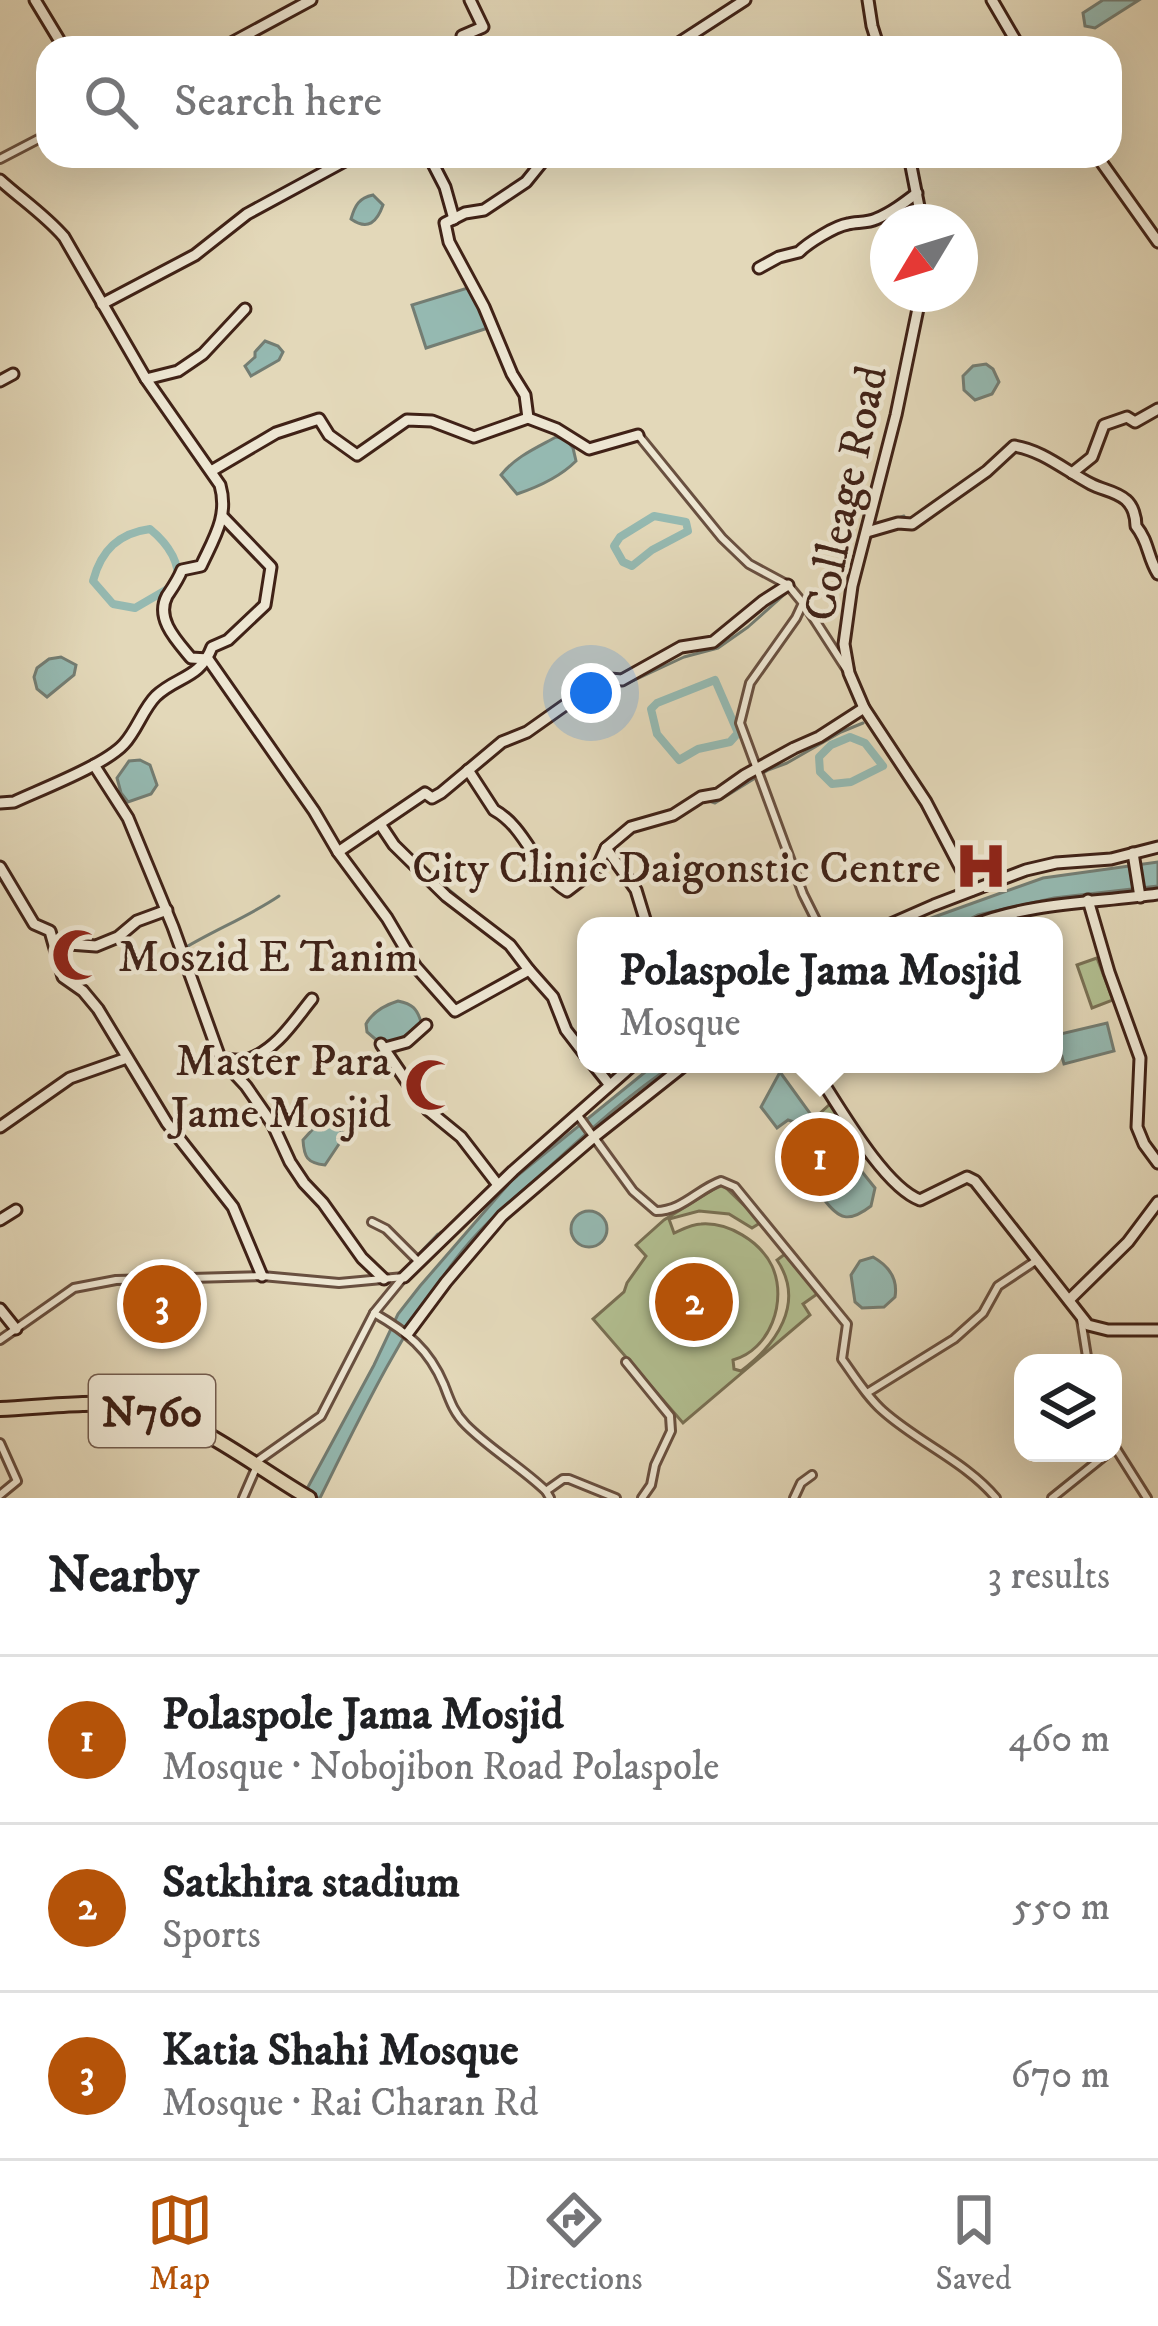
<!DOCTYPE html>
<html lang="en">
<head>
<meta charset="utf-8">
<style>
	body { margin:0; font-family:"IM FELL DW Pica",serif; background:#f6f6f6; color:#202124 }
	.controls { position:absolute; right:36px; bottom:36px; display:grid; overflow:hidden; border-radius:24px; box-shadow:0 12px 48px #0002 }
	.controls button { width:108px; height:108px; display:grid; place-items:center; padding:0; border:0; border-bottom:3px solid #e0e0e0; background:#fff; color:#202124; font:60px sans-serif }
	.compass { position:absolute; left:870px; top:204px; width:108px; height:108px; border-radius:50%; background:#fff; box-shadow:0 12px 48px #0002; rotate:232deg }
	.you { position:absolute; left:591px; top:693px; width:42px; height:42px; margin:-30px; border:9px solid #fff; border-radius:50%; background:#1a73e8; box-shadow:0 0 0 18px #1a73e833 }
	.badge { display:grid; place-items:center; width:78px; height:78px; border-radius:50%; background:#b45309; color:#fff; font-size:39px; font-weight:700 }
	.pin { position:absolute; translate:-50% -50%; border:6px solid #fff; box-shadow:0 3px 12px #0006 }
	.popup { position:absolute; left:577px; top:917px; width:486px; height:156px; box-sizing:border-box; display:grid; place-content:center; border-radius:24px; background:#fff; filter:drop-shadow(0 3px 9px #0005); font-size:39px; white-space:nowrap; color:#757577 }
	.popup b { font-size:45px; color:#202124 }
	.popup::after { content:''; position:absolute; left:50%; top:100%; margin-left:-24px; border:24px solid transparent; border-top-color:#fff }
	.list { margin:0; padding:0; list-style:none }
	h2 { display:flex; justify-content:space-between; align-items:center; height:156px; margin:0; padding:0 48px; font-size:51px }
	h2 small { font-size:39px; font-weight:400; color:#757577 }
	.list li { display:grid; grid-template-columns:78px 1fr auto; gap:36px; align-items:center; box-sizing:border-box; height:168px; padding:0 48px; border-top:3px solid #e0e0e0 }
	.list b { display:block; font-size:45px; white-space:nowrap }
	.list p { margin:0; font-size:39px; white-space:nowrap; color:#757577 }
	.list em { font-size:39px; font-style:normal; color:#757577 }
	.icon { flex:none; width:66px; height:66px; fill:none; stroke:currentColor; stroke-width:2; stroke-linecap:round; stroke-linejoin:round }
	.map { position:relative; flex:none; width:1158px; height:1498px; overflow:hidden }
	.search { position:absolute; background:#fff; box-shadow:0 12px 48px #0002; left:36px; right:36px; top:36px; height:132px; display:flex; align-items:center; gap:30px; box-sizing:border-box; padding:0 42px; border-radius:36px; color:#757577; font-size:45px }
	.sheet { height:660px; background:#fff }
	nav { display:flex; justify-content:space-around; align-items:center; box-sizing:border-box; height:168px; border-top:3px solid #e0e0e0; background:#fff; font-size:33px; color:#757577 }
	nav a { display:grid; justify-items:center; gap:6px }
	nav .on { color:#b45309 }
	.map>svg:first-child { display:block }
	.green { fill:#b2bf91; stroke:#797054; stroke-width:3; fill-rule:evenodd }
	.water { fill:#95b9b1; stroke:#737d73; stroke-width:3 }
	.lines { fill:none; stroke-linecap:round; stroke-linejoin:round }
	.stream { stroke:#737d73; stroke-width:3 }
	.canal { stroke:#95b9b1; stroke-width:8 }
	.street-casing { stroke:#695040; stroke-width:12 }
	.secondary-casing { stroke:#402217; stroke-width:15 }
	.highway-casing { stroke:#402217; stroke-width:18 }
	.street { stroke:#ede6d2; stroke-width:6 }
	.secondary { stroke:#ede6d2; stroke-width:9 }
	.highway { stroke:#e3d8b9; stroke-width:12 }
	.labels { text-anchor:middle; stroke-width:9; stroke-linejoin:round; paint-order:stroke }
	.shield { fill:#ede6d2; stroke:#745d4f; stroke-width:3 }
	.shield-label { font-size:42px; font-weight:bold; fill:#402217 }
	.street-label { font-size:45px; fill:#402217; stroke:#ede6d2 }
	.poi-label { font-size:45px; fill:#402217; stroke:#ede6d2; text-anchor:end }
</style>
</head>
<body>
<div class="map">
<svg width="1158" height="1498" viewBox="0 0 1158 1498">
	<rect width="100%" height="100%" fill="#e3d8b9"/>
	<filter id="stains"><feTurbulence type="fractalNoise" baseFrequency=".00167" numOctaves="4"/><feColorMatrix values="0 0 0 0 .2 0 0 0 0 .09 0 0 0 0 .02 0 0 0 .5 -.17"/></filter>
	<radialGradient id="worn" r=".72"><stop offset=".6" stop-color="#630" stop-opacity="0"/><stop offset="1" stop-color="#630" stop-opacity=".3"/></radialGradient>
	<g class="green">
		<polygon points="1097,958 1113,1000 1092,1008 1077,965"/>
		<polygon points="830,1104 841,1115 814,1140 803,1129"/>
		<path d="M722,1184L759,1220L820,1292L803,1304L810,1315L683,1423L593,1319L624,1292L627,1283L646,1256L636,1245L664,1220ZM699,1211L729,1214L752,1228L760,1223L785,1254L777,1260C806,1303 776,1345 741,1371L734,1369L733,1360C770,1350 788,1301 772,1266C760,1241 728,1222 701,1224C692,1224 681,1230 674,1233L669,1219Z"/>
	</g>
	<g class="water">
		<polygon points="1103,0 1139,0 1095,28 1085,26 1083,13"/>
		<path d="M373,195L383,205C377,222 368,231 351,219C355,205 359,198 373,195Z"/>
		<polygon points="474,286 488,328 426,348 412,305"/>
		<polygon points="265,341 278,346 283,352 279,360 251,376 245,366 255,357 255,352"/>
		<polygon points="986,364 993,369 999,382 992,394 975,400 964,390 963,376 973,366"/>
		<path d="M556,437L566,439L573,448L576,461C560,477 538,487 517,494L501,475C515,457 536,448 556,437Z"/>
		<polygon points="61,657 76,665 74,675 47,697 37,689 34,677 37,668 49,659"/>
		<polygon points="140,760 150,765 157,785 151,794 128,802 121,793 117,778 129,761"/>
		<polygon points="1158,862 1158,886 1054,898 978,915 956,926 909,926 1043,878"/>
		<path d="M398,1001C412,1004 417,1008 421,1022C412,1033 396,1043 381,1044L367,1032L366,1024C373,1011 385,1005 398,1001Z"/>
		<polygon points="1107,1023 1114,1051 1064,1064 1056,1035"/>
		<path d="M655,1064H675C629,1094 588,1132 547,1169C516,1197 481,1225 456,1259C400,1333 361,1415 320,1498H302L374,1365L398,1314L420,1286L512,1180Z"/>
		<polygon points="780,1072 812,1116 800,1124 788,1120 777,1128 761,1107"/>
		<path d="M329,1120L343,1133L341,1141L325,1165C307,1163 304,1157 303,1140L320,1121Z"/>
		<path d="M846,1163L859,1168L875,1188L871,1206C849,1223 839,1220 823,1198C825,1181 831,1172 846,1163Z"/>
		<circle cx="589" cy="1229" r="18"/>
		<path d="M873,1257C889,1266 898,1279 895,1297L884,1307L862,1308L855,1302L851,1275L860,1261Z"/>
	</g>
	<g class="lines">
		<g class="stream">
			<polyline points="886,522 904,516"/>
			<polyline points="850,635 849,647 858,685"/>
			<polyline points="626,684 684,657 718,648 748,627 786,593"/>
			<polyline points="877,736 891,758"/>
			<polyline points="916,796 941,840"/>
			<polyline points="706,800 715,803 768,770 787,763 841,732 863,723"/>
			<polyline points="426,871 516,945"/>
			<path d="M183,949C214,930 248,917 279,896"/>
			<polyline points="844,1107 861,1134"/>
			<polyline points="438,1234 418,1255 441,1232"/>
			<polyline points="412,1334 426,1349"/>
			<polyline points="492,1444 536,1478"/>
			<polyline points="575,1478 611,1493"/>
		</g>
		<g class="canal">
			<polygon points="654,516 686,522 688,531 652,550 632,566 623,562 614,546 620,537"/>
			<path d="M150,529C167,543 180,560 178,583L135,608L113,604L93,581C101,550 119,533 150,529Z"/>
			<polygon points="715,680 738,733 730,742 698,749 679,760 657,734 651,709 657,703"/>
			<polygon points="850,737 865,743 883,766 851,782 832,784 820,772 819,757 831,745"/>
		</g>
		<g class="street-casing">
			<g id="street">
				<polyline points="0,159 48,134"/>
				<polyline points="639,436 722,538 749,564 788,585 807,608 847,670"/>
				<polyline points="803,603 796,618 750,683 740,723 803,894 819,926"/>
				<path d="M577,1114L633,1191L656,1211C682,1211 698,1189 721,1181L735,1187L847,1324L842,1359C855,1377 867,1397 883,1411C919,1443 966,1462 996,1498"/>
				<polyline points="372,1222 386,1229 419,1262"/>
				<path d="M374,1313C407,1332 429,1349 444,1385C450,1401 454,1413 466,1425C491,1450 521,1467 546,1491"/>
				<polyline points="1081,1319 1088,1363"/>
				<polyline points="0,1340 74,1288 116,1280 262,1276 339,1283 404,1277"/>
				<polyline points="626,1362 670,1416 671,1431 655,1465 651,1485 642,1498"/>
				<polyline points="867,1393 954,1339 983,1313 998,1286 1037,1260"/>
				<polyline points="0,1443 17,1481 0,1495"/>
				<polyline points="1113,1444 1147,1498"/>
				<polyline points="256,1462 321,1416 374,1313 401,1280"/>
				<polyline points="243,1498 256,1468"/>
				<polyline points="550,1498 546,1491 563,1479 569,1479 616,1498"/>
				<polyline points="794,1498 801,1483 812,1475"/>
				<polyline points="1052,1498 1108,1453"/>
			</g>
		</g>
		<g class="secondary-casing">
			<g id="secondary">
				<polyline points="35,0 64,48"/>
				<polyline points="470,0 483,27 462,36 477,48"/>
				<polyline points="868,0 872,26 879,48"/>
				<polyline points="992,0 1020,48"/>
				<polyline points="222,48 311,0"/>
				<polyline points="671,48 745,0"/>
				<polyline points="429,156 445,187 454,219"/>
				<polyline points="547,156 526,182 484,210 465,213 445,223 449,242 484,307 512,374 525,395 528,418 557,429 589,449 638,435"/>
				<polyline points="909,156 922,222"/>
				<polyline points="1097,156 1158,242"/>
				<path d="M0,180C21,199 45,215 64,237L146,379L220,485C229,516 214,538 201,566L182,570C178,580 173,587 167,596C155,619 177,641 191,658L208,659"/>
				<path d="M759,268L779,257L799,252C808,243 835,226 848,224C856,222 868,223 876,219C891,213 904,203 917,193"/>
				<polyline points="921,294 896,415 852,586 844,644 849,673 864,708 926,802 972,890"/>
				<polyline points="102,304 195,255 247,214 354,156"/>
				<polyline points="146,379 178,371 203,354 245,309"/>
				<polyline points="0,381 13,374"/>
				<polyline points="213,470 276,433 319,419 329,435 357,455 407,420 432,421 474,437 528,418"/>
				<polyline points="1072,473 1092,457 1104,425 1127,417 1135,422 1158,409"/>
				<path d="M867,532L898,523L912,524L987,471L1014,446C1042,450 1066,471 1091,484C1102,490 1116,491 1126,500C1133,506 1136,517 1136,526C1149,542 1147,556 1158,574"/>
				<polyline points="208,659 314,811 338,852 387,918 416,967 455,1011 529,970 553,997 566,1030 586,1056"/>
				<polyline points="94,765 128,818 173,927 220,1058 246,1086 273,1125 290,1162 304,1183 323,1203 362,1258 384,1279"/>
				<path d="M468,770L494,810C527,828 535,871 567,891L597,868L606,848L631,827L673,815L701,797L718,794L745,775L794,748L819,737L864,708"/>
				<path d="M0,803L14,802C42,789 105,765 124,744C137,730 143,709 156,696C177,676 200,679 212,647L228,640L265,605L271,567L224,518"/>
				<polyline points="380,824 394,845 446,896 510,945 529,970"/>
				<polyline points="606,848 636,890 647,926"/>
				<polyline points="338,852 425,793 432,798 441,793 502,742 527,732 575,698 600,688 610,679 622,680 681,647 713,642 763,601 788,585"/>
				<polyline points="1133,853 1140,897"/>
				<polyline points="0,867 34,924 50,931 63,977 83,991 98,1009 167,1123 233,1207 262,1276"/>
				<polyline points="1088,900 1109,972 1140,1058 1137,1127 1144,1144 1158,1163"/>
				<polyline points="886,926 934,905 1026,870 1056,863 1111,859 1158,847"/>
				<path d="M971,926C1030,902 1095,903 1158,894"/>
				<polyline points="69,944 96,946 118,937 137,921 167,910"/>
				<polyline points="381,1044 411,1088 428,1110 461,1137 498,1185"/>
				<polyline points="385,1048 407,1042 426,1025"/>
				<path d="M220,1058C229,1059 240,1062 249,1059C277,1049 294,1021 312,999"/>
				<polyline points="593,1064 609,1084"/>
				<path d="M811,1064C835,1099 882,1186 920,1200L967,1177L975,1181L1088,1325L1108,1330H1158"/>
				<polyline points="0,1127 70,1078 127,1058"/>
				<polyline points="0,1220 16,1210"/>
				<polyline points="404,1277 513,1171 634,1064"/>
				<polyline points="1069,1300 1128,1242 1158,1202"/>
				<polyline points="0,1309 16,1329"/>
				<polyline points="408,1333 446,1282 502,1216 594,1137 686,1064"/>
			</g>
		</g>
		<g class="highway-casing">
			<path id="highway" d="M0,1409C42,1407 87,1401 129,1405C187,1411 258,1469 309,1498"/>
		</g>
		<use href="#street" class="street"/>
		<use href="#secondary" class="secondary"/>
		<use href="#highway" class="highway"/>
	</g>
	<defs>
		<g id="hospital-bare" transform="scale(4.14)"><path d="M-5-5h3v3.5h4V-5h3V5h-3V1.5h-4V5h-3Z" fill="#8f2418" stroke="#ede6d2" stroke-width="2.5" paint-order="stroke"/></g>
		<g id="mosque-bare" transform="scale(4.14)"><path d="M3.5-4.9A6 6 0 1 0 3.5 4.9A5 5 0 1 1 3.5-4.9Z" fill="#8f2418" stroke="#ede6d2" stroke-width="2.5" paint-order="stroke"/></g>
	</defs>
	<g fill-rule="evenodd">
		<use href="#hospital-bare" x="981" y="866"/>
		<use href="#mosque-bare" x="78" y="955"/>
		<use href="#mosque-bare" x="431" y="1085"/>
	</g>
	<g class="labels">
		<rect class="shield" x="89" y="1375" width="126" height="72" rx="9"/>
		<g class="shield-label">
			<text x="152" y="1426">N760</text>
		</g>
		<g class="street-label">
			<text transform="translate(844 493) rotate(-78)" y="16">Colleage Road</text>
		</g>
		<g class="poi-label">
			<text x="941" y="882">City Clinic Daigonstic Centre</text>
			<text x="118" y="971" text-anchor="start">Moszid E Tanim</text>
			<text x="391" y="1075">Master Para<tspan x="391" dy="52">Jame Mosjid</tspan></text>
		</g>
	</g>
	<rect width="100%" height="100%" filter="url(#stains)"/>
	<rect width="100%" height="100%" fill="url(#worn)"/>
</svg>
<div class="controls">
<button><svg class="icon" aria-label="layers" viewBox="0 0 24 24"><path d="M12 4l9 5-9 5-9-5zM3 14l9 5 9-5"/></svg></button>
</div>
<svg class="compass" viewBox="-18 -18 36 36"><path d="M0-13l5 13h-10z" fill="#e53935"/><path d="M0 13l5-13h-10z" fill="#757577"/></svg>
<div class="you"></div>
<div class="pin badge" style="left:820px;top:1157px">1</div>
<div class="popup"><b>Polaspole Jama Mosjid</b>Mosque</div>
<div class="pin badge" style="left:694px;top:1302px">2</div>
<div class="pin badge" style="left:162px;top:1304px">3</div>
<div class="search"><svg class="icon" aria-label="search" viewBox="0 0 24 24"><circle cx="10" cy="10" r="6"/><path d="M15 15l6 6"/></svg>Search here</div>
</div>
<section class="sheet">
<h2>Nearby<small>3 results</small></h2>
<ul class="list">
<li><span class="badge">1</span><div><b>Polaspole Jama Mosjid</b><p>Mosque · Nobojibon Road Polaspole</p></div><em>460 m</em></li>
<li><span class="badge">2</span><div><b>Satkhira stadium</b><p>Sports</p></div><em>550 m</em></li>
<li><span class="badge">3</span><div><b>Katia Shahi Mosque</b><p>Mosque · Rai Charan Rd</p></div><em>670 m</em></li>
</ul>
</section>
<nav>
<a class="on"><svg class="icon" aria-label="map" viewBox="0 0 24 24"><path d="M3 6l6-2 6 2 6-2v14l-6 2-6-2-6 2zM9 4v14M15 6v14"/></svg>Map</a>
<a><svg class="icon" aria-label="directions" viewBox="0 0 24 24"><path d="M12 3l9 9-9 9-9-9zM9 14v-3h6M13 9l2 2-2 2"/></svg>Directions</a>
<a><svg class="icon" aria-label="saved" viewBox="0 0 24 24"><path d="M7 4h10v16l-5-4-5 4z"/></svg>Saved</a>
</nav>
</body>
</html>
